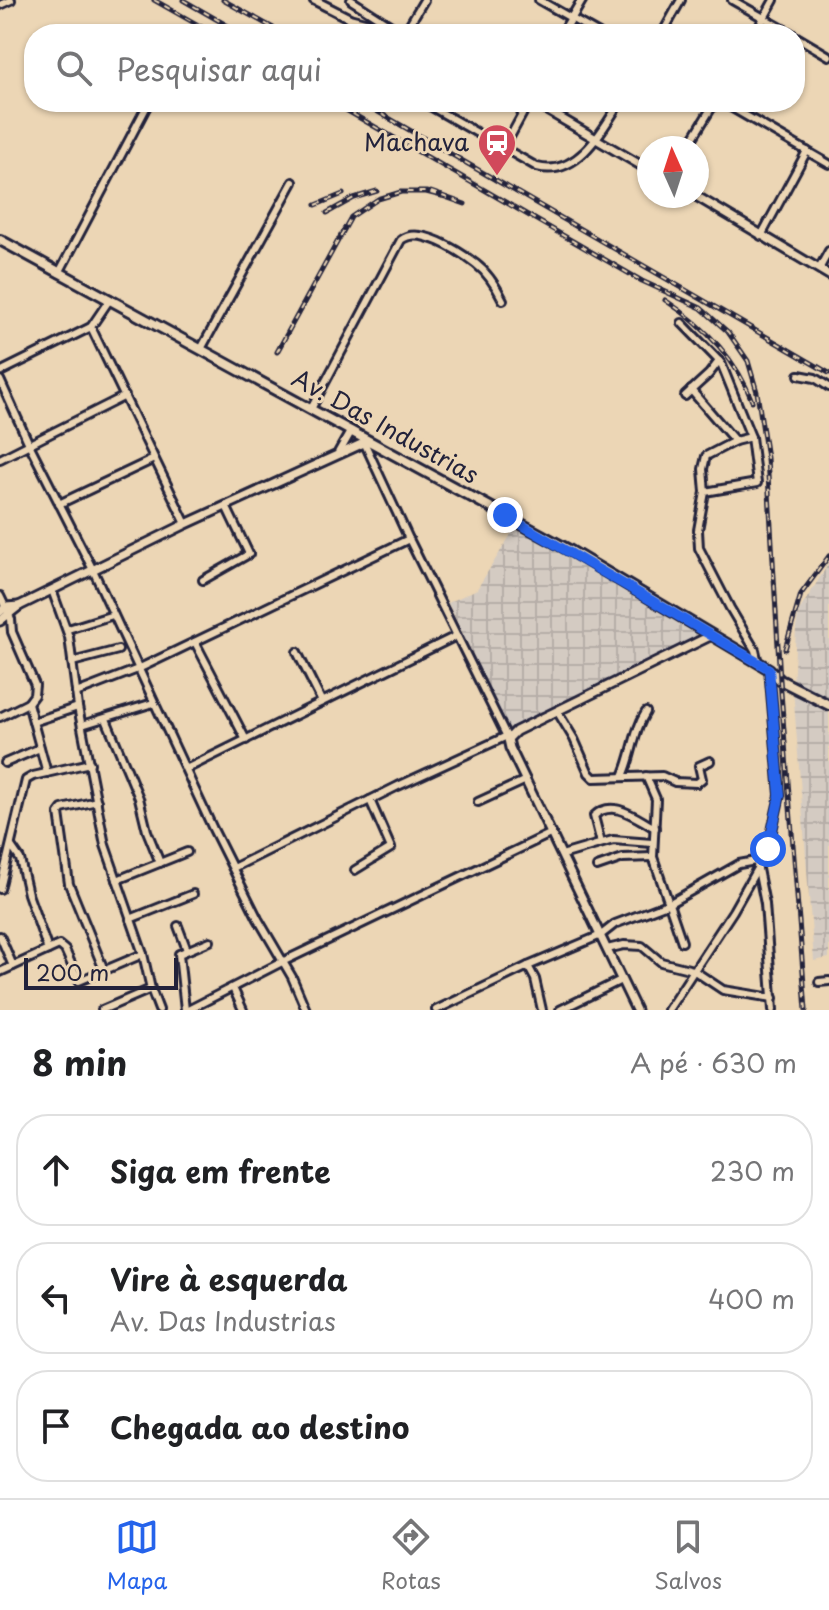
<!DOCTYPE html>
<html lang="pt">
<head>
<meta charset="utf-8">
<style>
	body { margin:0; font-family:"Playpen Sans",sans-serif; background:#f6f6f6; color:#202124 }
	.compass { position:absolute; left:637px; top:136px; width:72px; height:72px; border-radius:50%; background:#fff; box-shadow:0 2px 6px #0004; rotate:357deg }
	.scale { position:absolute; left:24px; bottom:20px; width:154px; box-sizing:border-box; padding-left:8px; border:4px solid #22223b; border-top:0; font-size:22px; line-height:28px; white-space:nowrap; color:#22223b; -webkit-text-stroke:6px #ecd6b5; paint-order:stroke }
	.stop { position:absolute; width:24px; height:24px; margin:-18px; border:6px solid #2563eb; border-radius:50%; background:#fff }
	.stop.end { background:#2563eb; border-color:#fff; box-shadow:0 2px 8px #0008 }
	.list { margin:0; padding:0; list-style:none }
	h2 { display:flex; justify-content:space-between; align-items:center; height:104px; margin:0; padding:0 32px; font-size:34px }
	h2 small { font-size:26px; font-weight:400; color:#757577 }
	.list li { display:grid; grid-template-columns:52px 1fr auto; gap:24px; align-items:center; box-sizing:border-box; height:112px; margin:0 16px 16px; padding:0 16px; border:2px solid #e0e0e0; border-radius:32px }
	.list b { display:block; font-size:30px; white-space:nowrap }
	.list p { margin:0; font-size:26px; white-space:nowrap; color:#757577 }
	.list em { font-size:26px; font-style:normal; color:#757577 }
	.icon { flex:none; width:44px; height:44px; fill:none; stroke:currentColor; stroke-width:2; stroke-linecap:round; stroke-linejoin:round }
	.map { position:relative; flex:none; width:829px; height:1010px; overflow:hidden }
	.search { position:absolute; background:#fff; box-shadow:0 2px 6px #0004; left:24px; right:24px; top:24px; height:88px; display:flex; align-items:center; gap:20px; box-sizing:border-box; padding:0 28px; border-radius:32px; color:#757577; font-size:30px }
	.sheet { height:488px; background:#fff }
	nav { display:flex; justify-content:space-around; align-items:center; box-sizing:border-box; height:112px; border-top:2px solid #e0e0e0; background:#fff; font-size:22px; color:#757577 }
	nav a { display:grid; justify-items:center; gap:4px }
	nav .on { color:#2563eb }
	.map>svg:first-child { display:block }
	.industrial { fill:url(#industrial-grid) }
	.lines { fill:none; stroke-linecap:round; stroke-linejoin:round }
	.minor-casing { stroke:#22223b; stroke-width:12 }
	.tertiary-casing { stroke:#22223b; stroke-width:13 }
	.secondary-casing { stroke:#22223b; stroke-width:14 }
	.minor { stroke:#ecd6b5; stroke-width:6 }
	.tertiary { stroke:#ecd6b5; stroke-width:7 }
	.secondary { stroke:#ecd6b5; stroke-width:8 }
	.rail-casing { stroke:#22223b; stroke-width:5 }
	.rail { stroke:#ecd6b5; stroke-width:2; stroke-dasharray:6; stroke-linecap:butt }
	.route { stroke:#2563eb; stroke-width:10 }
	.labels { text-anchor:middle; stroke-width:6; stroke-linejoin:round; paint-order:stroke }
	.poi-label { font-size:24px; fill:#22223b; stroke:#ecd6b5; text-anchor:end }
	.street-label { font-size:24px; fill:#22223b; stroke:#ecd6b5 }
</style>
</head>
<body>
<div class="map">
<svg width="829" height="1010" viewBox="0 0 829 1010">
	<defs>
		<pattern id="industrial-grid" width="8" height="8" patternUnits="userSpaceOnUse" patternTransform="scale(2)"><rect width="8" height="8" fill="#d4cbc2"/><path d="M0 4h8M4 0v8" fill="none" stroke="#b6aea8"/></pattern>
	</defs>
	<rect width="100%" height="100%" fill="#ecd6b5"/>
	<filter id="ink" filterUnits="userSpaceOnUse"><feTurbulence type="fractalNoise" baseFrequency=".0125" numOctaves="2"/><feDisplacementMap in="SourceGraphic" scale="16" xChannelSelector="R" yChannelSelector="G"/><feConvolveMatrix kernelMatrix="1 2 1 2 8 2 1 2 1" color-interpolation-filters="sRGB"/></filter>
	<g filter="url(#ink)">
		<g class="industrial">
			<polygon points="515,528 695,630 698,638 695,642 514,729 508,727 448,603 477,589"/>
			<polygon points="829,563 829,958 814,961 793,689 796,628 799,611"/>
		</g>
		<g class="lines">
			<g class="minor-casing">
				<g id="minor">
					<polyline points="351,0 399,31"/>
					<polyline points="539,0 599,34"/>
					<polyline points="732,0 792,34"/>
					<polyline points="0,5 11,0"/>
					<polyline points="405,32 424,0"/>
					<polyline points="662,34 681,0"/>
					<polyline points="755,34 774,0"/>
					<polyline points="795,36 829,56"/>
					<path d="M423,102L537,167C577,178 603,130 620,102"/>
					<polyline points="722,102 829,164"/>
					<polyline points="504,148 529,102"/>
					<polyline points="687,148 715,102"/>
					<polyline points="761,236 807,151"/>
					<polyline points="819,269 829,251"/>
					<polyline points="59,273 149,102"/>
					<polyline points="682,323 721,363 751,437"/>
					<polyline points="91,327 186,524"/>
					<polyline points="201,349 293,182"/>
					<polyline points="0,372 91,327 110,299"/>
					<polyline points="799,375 815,378 829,387"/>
					<polyline points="0,380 29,444 93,570 213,829 258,919 292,977 306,1010"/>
					<polyline points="691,390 735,441"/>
					<polyline points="685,396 709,374 719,361"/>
					<path d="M311,409L401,240C419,225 459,251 476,264C488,273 496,286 503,300"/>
					<polyline points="364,442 409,539 508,739"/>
					<polyline points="0,459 125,396"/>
					<polyline points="705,492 703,469 706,456 735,441 751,437 757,483 705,492 698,530 699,548 730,608 755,650 758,663"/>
					<polyline points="59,504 154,459"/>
					<polyline points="203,580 249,554 226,506"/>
					<polyline points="52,590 69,637 78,707 105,845 143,954 151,989 159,1010"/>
					<polyline points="0,596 11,619 12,632 35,685 34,695 28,703 0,717"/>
					<polyline points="68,629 113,615"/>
					<polyline points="195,642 246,740"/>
					<polyline points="297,652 322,702"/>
					<polyline points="72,662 118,650"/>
					<polyline points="76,693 138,669 409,539"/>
					<polyline points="28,703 47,773"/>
					<polyline points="557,711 574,739 589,773 594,778 662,776 675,782 697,783 702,779 699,766 710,761"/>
					<polyline points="106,719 139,798 147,831 160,863"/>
					<polyline points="33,722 78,707"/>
					<polyline points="82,725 153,703"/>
					<polyline points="5,763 40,748"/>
					<polyline points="186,769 456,636"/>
					<path d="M623,776C633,755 633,732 646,712"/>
					<polyline points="646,776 656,799 653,857 682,942"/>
					<polyline points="97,801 62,809 59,813 69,884 104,970"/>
					<polyline points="478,802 526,780"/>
					<path d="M601,843L594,816C613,798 636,818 655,828"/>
					<polyline points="11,846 20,859 28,894 48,950"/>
					<polyline points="562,855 613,840 652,843"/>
					<polyline points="757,864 765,904 773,1010"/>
					<polyline points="597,867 623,858 653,857"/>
					<polyline points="233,868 398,786 507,736"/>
					<polyline points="355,870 391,848 370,800"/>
					<polyline points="117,880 187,852"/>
					<polyline points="0,889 26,780 33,776 90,763"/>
					<polyline points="130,919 193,894"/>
					<polyline points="178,926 187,950"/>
					<polyline points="0,936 13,966"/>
					<polyline points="607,949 624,945 642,946 661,962 693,970 723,990 773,998"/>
					<polyline points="528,966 535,979 542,1010"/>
					<polyline points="0,972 59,945 65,950 79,981 143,954"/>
					<polyline points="819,982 829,981"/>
					<polyline points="233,988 243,1010"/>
					<polyline points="102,1010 151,989"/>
					<polyline points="185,1010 179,954 210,941"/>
					<polyline points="188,1010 282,962 552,833"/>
					<polyline points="436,1010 528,966 601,935 615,924 670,903 739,864 761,860"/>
					<polyline points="560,1010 621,980"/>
					<polyline points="668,1010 733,911 768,849 780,795 769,669"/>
				</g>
			</g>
			<g class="tertiary-casing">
				<g id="tertiary">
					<polyline points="314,0 351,19 408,34"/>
					<polyline points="562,34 582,0"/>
					<polyline points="533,102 649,170"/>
					<polyline points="696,196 829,275"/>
					<polyline points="339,452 351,431"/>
					<polyline points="0,612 6,607 19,606"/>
					<polyline points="0,621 19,606 186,524 368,441"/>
					<polyline points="636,1010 510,748 508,739 516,731 710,636"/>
				</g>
			</g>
			<g class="secondary-casing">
				<polyline id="secondary" points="0,240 569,550 769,669 780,680 829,705"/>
			</g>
			<use href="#minor" class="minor"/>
			<use href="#tertiary" class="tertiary"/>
			<use href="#secondary" class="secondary"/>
			<g class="rail-casing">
				<g id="rail">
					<polyline points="154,0 214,34"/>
					<polyline points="183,0 242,34"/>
					<polyline points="223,0 284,34"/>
					<polyline points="332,102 642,281 701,308 728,332 748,361 757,392 767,458 780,680 806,1010"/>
					<polyline points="361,102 829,373"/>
					<polyline points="431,192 465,204"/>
					<polyline points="316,205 343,194"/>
					<polyline points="327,213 354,198 377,191"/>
					<path d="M665,300C703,325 736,358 752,401"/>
					<polyline points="277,352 351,217 378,199 401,192 426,192 442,196"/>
					<polyline points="785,649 801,594 829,556"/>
				</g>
			</g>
			<use href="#rail" class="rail"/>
		</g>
	</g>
	<g class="lines" filter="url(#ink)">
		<polyline class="route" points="505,515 769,669 780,795 768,849"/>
	</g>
	<defs>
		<g id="station-pin" transform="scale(2)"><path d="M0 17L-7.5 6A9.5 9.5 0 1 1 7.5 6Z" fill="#d1495b" stroke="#ecd6b5"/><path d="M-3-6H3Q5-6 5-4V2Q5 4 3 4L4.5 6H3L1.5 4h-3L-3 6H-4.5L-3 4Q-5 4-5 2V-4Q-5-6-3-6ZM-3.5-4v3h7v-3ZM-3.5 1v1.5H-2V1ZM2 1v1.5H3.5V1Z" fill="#fff"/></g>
	</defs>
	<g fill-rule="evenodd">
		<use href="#station-pin" x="497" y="143"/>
	</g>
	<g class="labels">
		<g class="poi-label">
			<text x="469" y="151">Machava</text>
		</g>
		<g class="street-label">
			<text transform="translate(385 427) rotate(29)" y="8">Av. Das Industrias</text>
		</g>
	</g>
</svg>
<svg class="compass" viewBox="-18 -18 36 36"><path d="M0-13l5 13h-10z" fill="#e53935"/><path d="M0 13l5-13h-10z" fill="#757577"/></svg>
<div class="scale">200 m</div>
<div class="stop" style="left:768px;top:849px"></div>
<div class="stop end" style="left:505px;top:515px"></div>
<div class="search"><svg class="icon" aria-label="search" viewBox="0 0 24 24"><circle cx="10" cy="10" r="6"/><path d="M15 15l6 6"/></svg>Pesquisar aqui</div>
</div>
<section class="sheet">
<h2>8 min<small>A pé · 630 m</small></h2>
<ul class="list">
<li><svg class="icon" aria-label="ahead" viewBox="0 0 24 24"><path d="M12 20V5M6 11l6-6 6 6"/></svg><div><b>Siga em frente</b></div><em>230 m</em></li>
<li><svg class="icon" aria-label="left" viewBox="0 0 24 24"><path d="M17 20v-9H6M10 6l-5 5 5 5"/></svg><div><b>Vire à esquerda</b><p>Av. Das Industrias</p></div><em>400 m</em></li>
<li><svg class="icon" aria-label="arrive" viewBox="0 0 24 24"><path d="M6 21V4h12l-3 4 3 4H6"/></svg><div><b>Chegada ao destino</b></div></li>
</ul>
</section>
<nav>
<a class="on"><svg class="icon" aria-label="map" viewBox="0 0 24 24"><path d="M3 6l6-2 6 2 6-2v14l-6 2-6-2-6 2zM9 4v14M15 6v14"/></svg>Mapa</a>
<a><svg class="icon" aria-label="directions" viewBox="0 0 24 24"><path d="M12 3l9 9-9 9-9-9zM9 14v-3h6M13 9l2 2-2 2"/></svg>Rotas</a>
<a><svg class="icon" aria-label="saved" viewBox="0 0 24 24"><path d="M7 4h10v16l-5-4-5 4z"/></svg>Salvos</a>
</nav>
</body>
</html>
